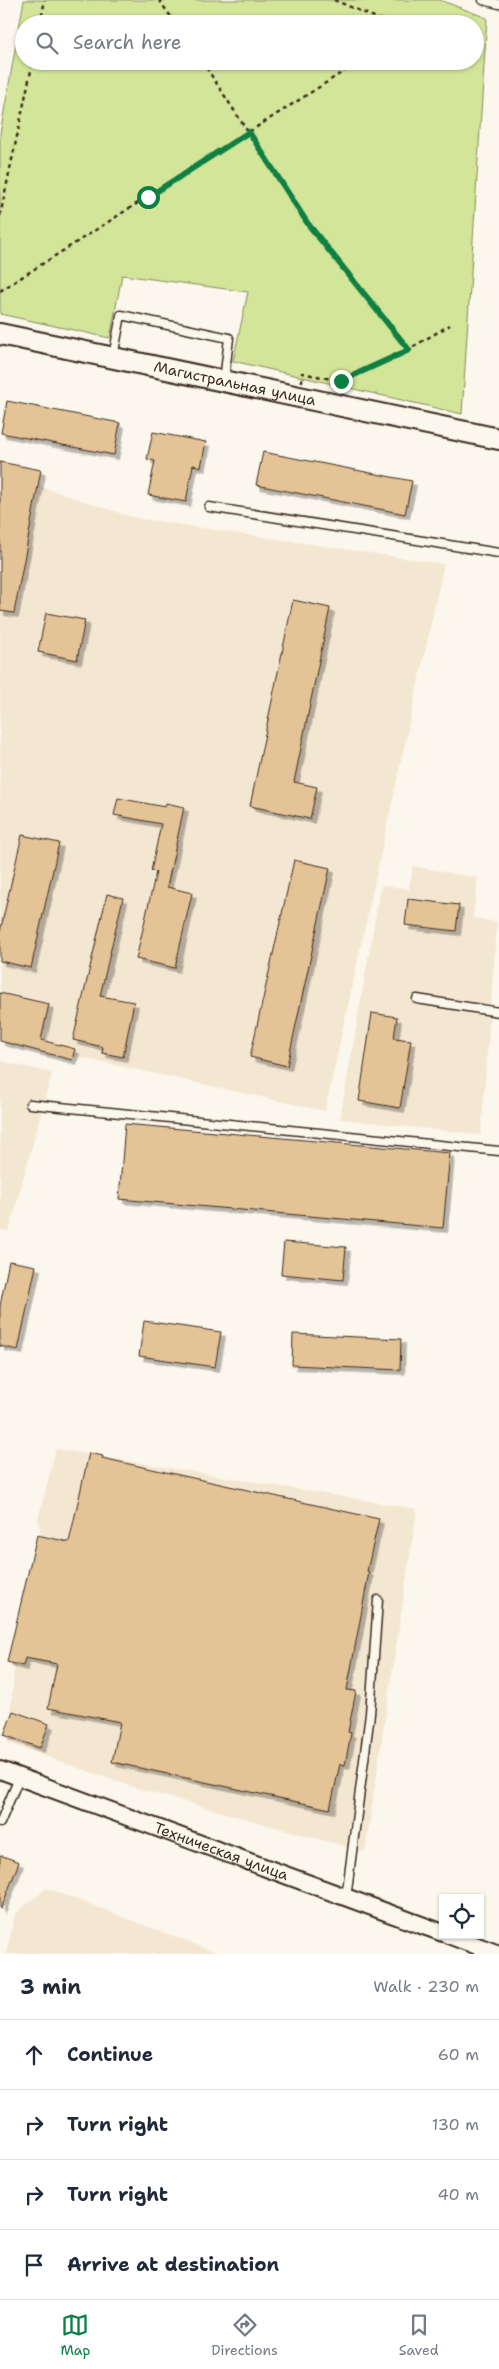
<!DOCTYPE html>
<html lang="en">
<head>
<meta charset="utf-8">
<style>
	body { margin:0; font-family:"Shantell Sans",sans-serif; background:#f6f6f7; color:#1f2937 }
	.controls { position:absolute; right:15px; bottom:15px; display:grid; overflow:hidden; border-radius:0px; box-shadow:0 1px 4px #0004 }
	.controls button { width:45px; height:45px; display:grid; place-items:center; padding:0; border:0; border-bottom:1px solid #e0e1e3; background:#fff; color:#1f2937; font:25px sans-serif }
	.stop { position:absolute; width:15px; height:15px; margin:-11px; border:4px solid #0b8043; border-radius:50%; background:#fff }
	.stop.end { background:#0b8043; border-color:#fff; box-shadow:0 1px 5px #0008 }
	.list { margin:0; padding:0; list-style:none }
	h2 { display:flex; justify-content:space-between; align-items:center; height:65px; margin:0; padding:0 20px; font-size:21px }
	h2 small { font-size:16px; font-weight:400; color:#747a83 }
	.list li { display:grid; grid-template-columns:32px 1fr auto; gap:15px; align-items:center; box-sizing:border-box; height:70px; padding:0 20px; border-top:1px solid #e0e1e3 }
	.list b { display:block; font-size:19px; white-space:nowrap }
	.list em { font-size:16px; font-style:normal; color:#747a83 }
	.icon { flex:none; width:28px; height:28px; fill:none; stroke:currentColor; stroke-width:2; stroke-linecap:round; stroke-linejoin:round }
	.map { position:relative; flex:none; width:499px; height:1954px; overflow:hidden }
	.search { position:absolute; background:#fff; box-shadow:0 1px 4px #0004; left:15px; right:15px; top:15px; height:55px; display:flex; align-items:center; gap:12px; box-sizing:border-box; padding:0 18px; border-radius:28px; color:#747a83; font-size:19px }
	.sheet { height:345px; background:#fff }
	nav { display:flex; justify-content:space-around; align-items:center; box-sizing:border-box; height:70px; border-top:1px solid #e0e1e3; background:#fff; font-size:14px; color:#747a83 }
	nav a { display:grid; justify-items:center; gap:2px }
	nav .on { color:#0b8043 }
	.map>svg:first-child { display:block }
	.built { fill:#f4e7d2 }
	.green { fill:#d2e599; stroke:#86885c; fill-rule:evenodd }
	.building { fill:#e4c396; stroke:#3b2a1e; filter:url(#shadow) }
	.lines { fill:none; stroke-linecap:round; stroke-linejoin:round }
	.service-casing { stroke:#3b2a1e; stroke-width:11 }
	.minor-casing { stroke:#3b2a1e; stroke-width:20 }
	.tertiary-casing { stroke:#3b2a1e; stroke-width:24 }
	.path { stroke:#3b2a1e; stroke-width:2.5; stroke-dasharray:4 4; stroke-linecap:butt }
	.service { stroke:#fbf7ec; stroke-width:8 }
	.minor { stroke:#fbf7ec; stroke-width:16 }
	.tertiary { stroke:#fbf7ec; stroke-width:20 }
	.route { stroke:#0b8043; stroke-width:6 }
	.labels { text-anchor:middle; stroke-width:5; stroke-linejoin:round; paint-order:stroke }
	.street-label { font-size:15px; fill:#3b2a1e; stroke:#fbf7ec }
</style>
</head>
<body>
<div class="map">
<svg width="499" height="1954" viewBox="0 0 499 1954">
	<defs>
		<filter id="shadow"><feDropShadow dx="4.5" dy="4.5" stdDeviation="0" flood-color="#0004"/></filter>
	</defs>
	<rect width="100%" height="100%" fill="#fbf7ec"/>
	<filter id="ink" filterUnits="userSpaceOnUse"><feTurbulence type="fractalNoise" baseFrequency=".02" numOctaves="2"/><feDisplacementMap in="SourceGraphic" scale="10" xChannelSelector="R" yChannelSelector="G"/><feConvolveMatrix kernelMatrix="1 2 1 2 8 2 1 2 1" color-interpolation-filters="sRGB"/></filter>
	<g filter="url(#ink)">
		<g class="built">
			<polygon points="0,473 135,518 444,564 325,1111 0,1040"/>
			<polygon points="413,866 478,878 473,918 497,922 481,1135 340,1119 381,885 409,889"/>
			<polygon points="0,1061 52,1073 9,1231 0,1230"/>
			<polygon points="56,1449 417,1509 365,1852 135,1788 8,1743 15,1658 41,1537 38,1519"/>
			<polygon points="47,1888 220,1954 6,1954 15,1914"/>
		</g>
		<path class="green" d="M24,0H440L487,18L462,414L233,361L248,292L122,275L110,338L0,314V134ZM24,24H475V61H24Z"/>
		<g class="building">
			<polygon points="7,401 120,423 114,455 1,433"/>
			<polygon points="153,432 206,442 201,467 193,465 186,502 148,495 155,461 147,459"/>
			<polygon points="263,452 412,481 405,514 256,485"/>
			<polygon points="0,462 41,470 14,613 0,611"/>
			<polygon points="293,600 330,608 294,782 317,787 310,819 250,806"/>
			<polygon points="46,613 85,620 77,660 38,652"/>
			<polygon points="118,798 165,807 166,803 184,807 167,887 192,893 175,968 136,959 156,872 151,871 161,824 114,815"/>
			<polygon points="22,835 59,843 31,968 0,961 0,932"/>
			<polygon points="294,860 330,868 287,1066 250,1057"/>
			<polygon points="107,894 123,898 100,996 134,1002 123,1057 102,1053 103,1047 73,1040"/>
			<polygon points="408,899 459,905 456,931 405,925"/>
			<polygon points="0,993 49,1004 41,1040 75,1049 72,1060 0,1041"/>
			<polygon points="372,1013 397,1017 394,1038 411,1040 400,1108 359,1101"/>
			<polygon points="125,1124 450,1153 443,1228 119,1199"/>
			<polygon points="284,1242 346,1247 343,1280 281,1274"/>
			<polygon points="9,1261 36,1266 18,1350 0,1346 0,1306"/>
			<polygon points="144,1321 221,1332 215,1367 139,1356"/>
			<polygon points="293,1334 401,1339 400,1370 292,1365"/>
			<polygon points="89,1453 103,1456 102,1458 379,1519 367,1571 369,1572 347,1690 356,1691 348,1732 351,1733 345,1765 340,1764 330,1809 112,1762 120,1722 48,1708 57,1664 25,1658 23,1666 7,1662 37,1535 69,1542"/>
			<polygon points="13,1711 49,1724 40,1748 4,1735"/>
			<polygon points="0,1855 19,1862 1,1909 0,1909"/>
		</g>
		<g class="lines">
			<g class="service-casing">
				<g id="service">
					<polyline points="483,0 499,4"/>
					<polyline points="113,357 121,315 229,338 224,381"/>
					<polyline points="209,507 499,553"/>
					<polyline points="417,999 499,1012"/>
					<polyline points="30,1104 499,1151"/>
					<polyline points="0,1823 19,1778"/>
					<polyline points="346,1898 370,1714 378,1600"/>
				</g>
			</g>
			<g class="minor-casing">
				<g id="minor">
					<path id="s1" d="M0,1770L443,1933"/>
					<polyline points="448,1935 499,1954"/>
				</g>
			</g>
			<g class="tertiary-casing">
				<g id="tertiary">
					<path id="s2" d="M0,334L499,439"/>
				</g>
			</g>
			<g class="path">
				<polyline points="159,0 176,24"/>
				<polyline points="334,0 379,19 402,24"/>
				<polyline points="40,24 45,0"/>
				<polyline points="475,29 477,29"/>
				<polyline points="202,61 308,224 409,349 450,325"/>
				<polyline points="0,216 33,61"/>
				<polyline points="0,291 360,61"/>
				<polyline points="302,382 302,373 341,381 409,349"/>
			</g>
			<use href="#service" class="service"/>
			<use href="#minor" class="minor"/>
			<use href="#tertiary" class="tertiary"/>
		</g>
	</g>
	<g class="lines" filter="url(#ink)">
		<polyline class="route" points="148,197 249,132 308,224 409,350 341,381"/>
	</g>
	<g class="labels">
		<g class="street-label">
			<text dy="5" stroke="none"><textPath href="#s2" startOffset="240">Магистральная улица</textPath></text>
			<text dy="5" stroke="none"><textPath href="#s1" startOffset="236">Техническая улица</textPath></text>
		</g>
	</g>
</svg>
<div class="controls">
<button><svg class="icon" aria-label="locate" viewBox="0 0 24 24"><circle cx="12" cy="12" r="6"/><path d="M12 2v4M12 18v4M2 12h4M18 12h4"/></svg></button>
</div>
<div class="stop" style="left:148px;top:197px"></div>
<div class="stop end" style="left:341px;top:381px"></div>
<div class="search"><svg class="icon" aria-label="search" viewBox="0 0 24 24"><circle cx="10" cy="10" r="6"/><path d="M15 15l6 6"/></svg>Search here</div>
</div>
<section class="sheet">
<h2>3 min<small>Walk · 230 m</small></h2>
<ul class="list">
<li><svg class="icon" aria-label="ahead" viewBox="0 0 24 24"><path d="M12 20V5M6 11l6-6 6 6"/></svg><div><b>Continue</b></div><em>60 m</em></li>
<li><svg class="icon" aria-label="right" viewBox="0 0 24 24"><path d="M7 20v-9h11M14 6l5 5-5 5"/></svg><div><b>Turn right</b></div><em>130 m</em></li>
<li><svg class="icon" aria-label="right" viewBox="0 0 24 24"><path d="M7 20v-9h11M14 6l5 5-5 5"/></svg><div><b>Turn right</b></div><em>40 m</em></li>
<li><svg class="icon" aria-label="arrive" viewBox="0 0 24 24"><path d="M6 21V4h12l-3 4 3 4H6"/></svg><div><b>Arrive at destination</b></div></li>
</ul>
</section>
<nav>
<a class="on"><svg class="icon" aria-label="map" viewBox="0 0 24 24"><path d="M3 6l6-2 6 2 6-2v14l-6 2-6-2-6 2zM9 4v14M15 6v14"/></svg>Map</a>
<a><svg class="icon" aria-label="directions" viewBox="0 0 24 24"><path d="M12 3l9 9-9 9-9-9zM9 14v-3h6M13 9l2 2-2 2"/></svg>Directions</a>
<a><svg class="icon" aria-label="saved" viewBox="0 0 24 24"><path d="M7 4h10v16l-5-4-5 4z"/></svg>Saved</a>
</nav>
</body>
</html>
